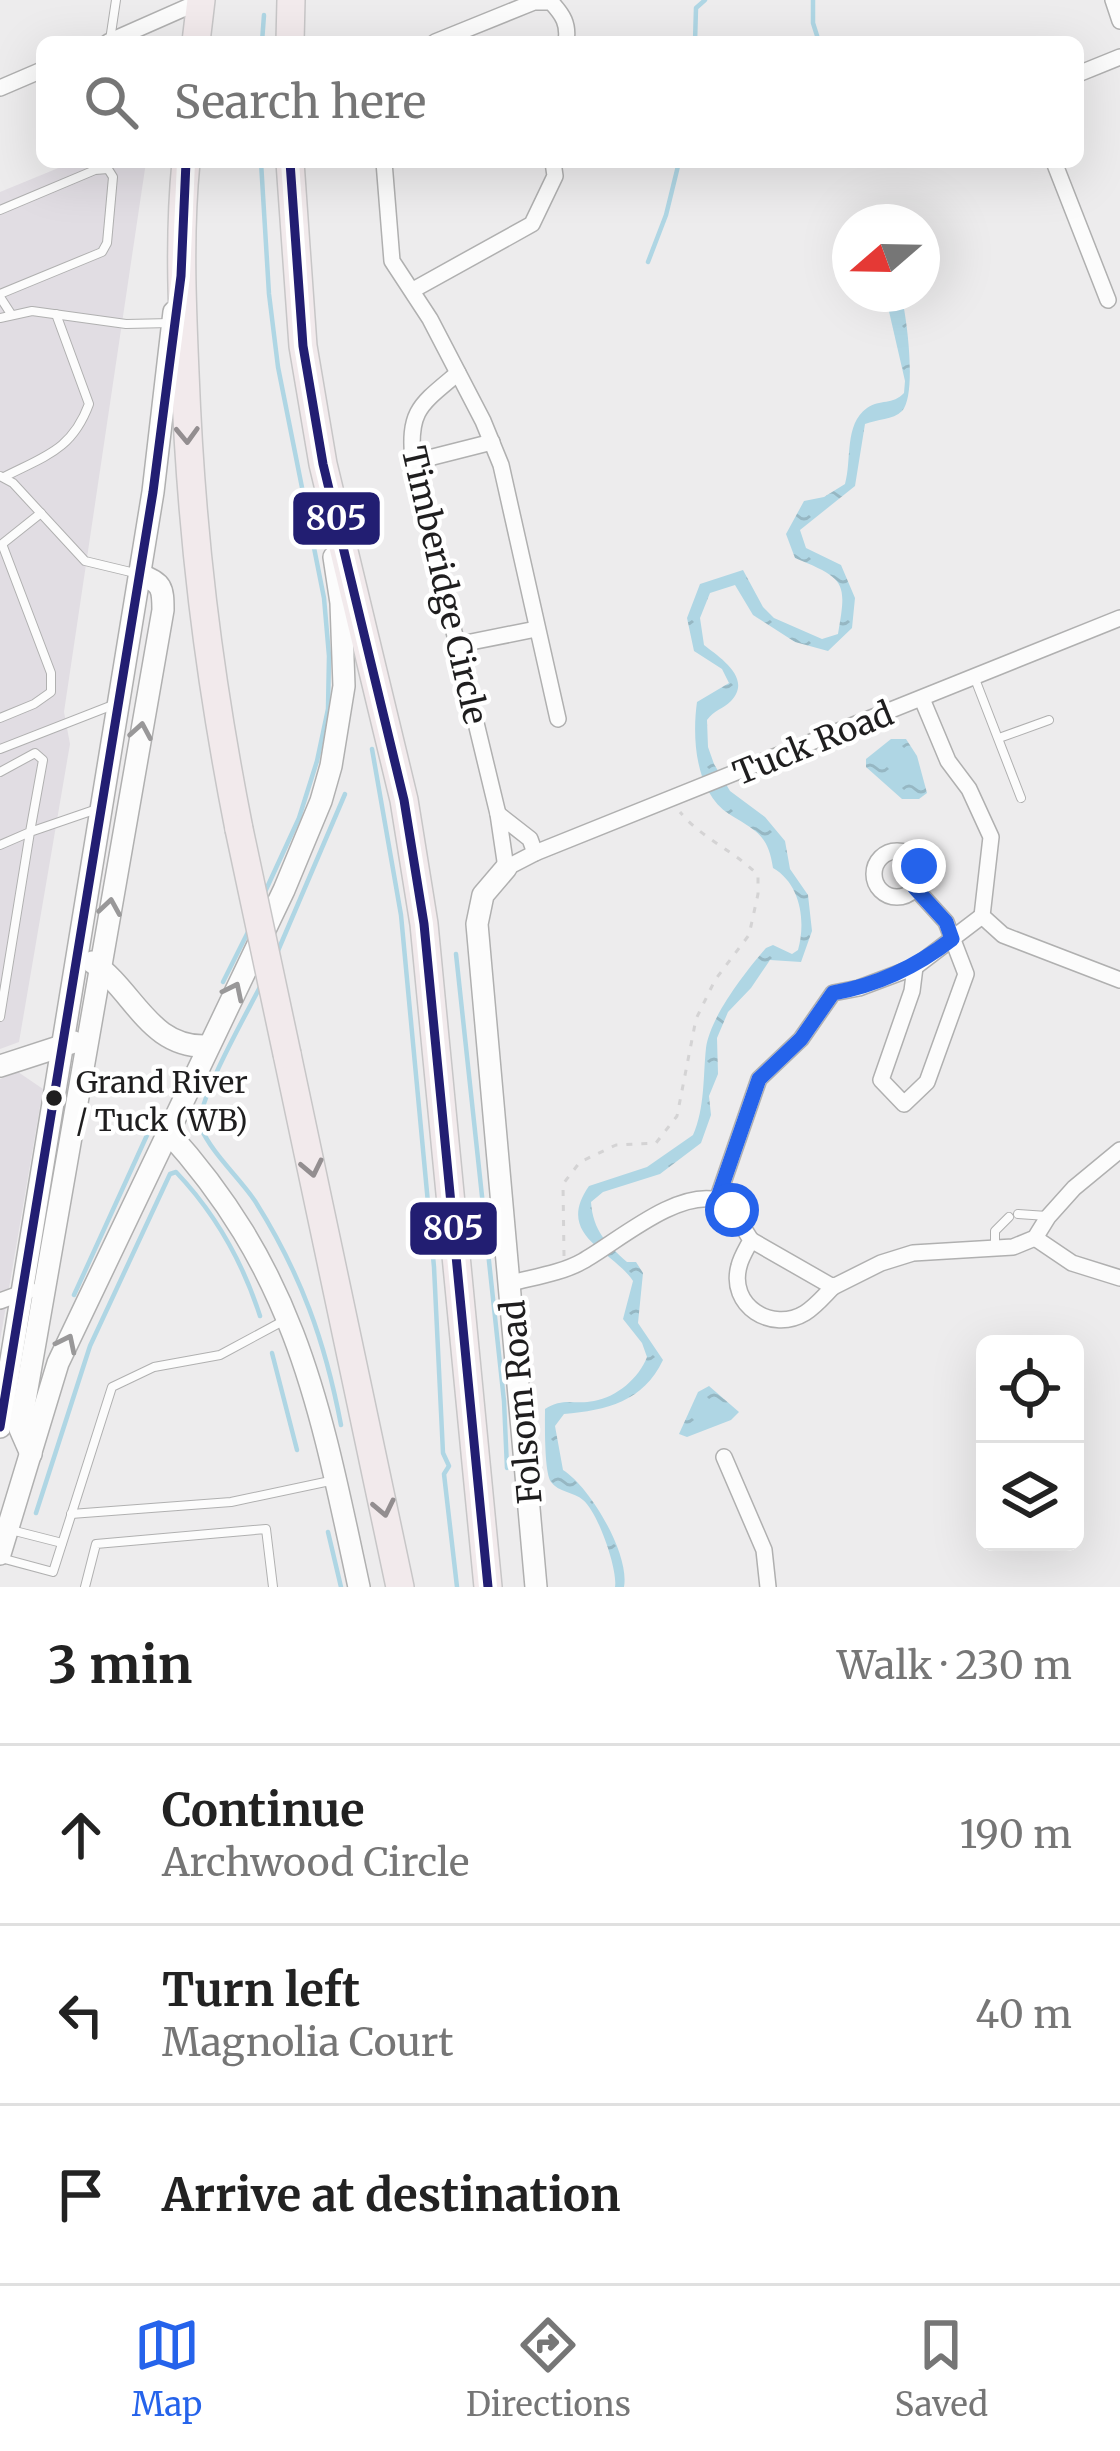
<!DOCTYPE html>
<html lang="en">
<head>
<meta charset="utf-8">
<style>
	body { margin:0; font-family:Merriweather,serif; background:#f2f2f2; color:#222 }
	.controls { position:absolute; right:36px; bottom:36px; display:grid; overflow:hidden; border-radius:18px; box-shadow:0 12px 48px #0002 }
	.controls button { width:108px; height:108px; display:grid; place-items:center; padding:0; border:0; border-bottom:3px solid #e0e0e0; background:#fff; color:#222; font:60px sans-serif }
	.compass { position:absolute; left:832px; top:204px; width:108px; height:108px; border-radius:50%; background:#fff; box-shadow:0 12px 48px #0002; rotate:250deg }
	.stop { position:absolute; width:36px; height:36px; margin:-27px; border:9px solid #2563eb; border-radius:50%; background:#fff }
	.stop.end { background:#2563eb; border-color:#fff; box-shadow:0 3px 12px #0008 }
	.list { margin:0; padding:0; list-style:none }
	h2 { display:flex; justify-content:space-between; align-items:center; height:156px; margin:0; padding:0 48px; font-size:51px }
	h2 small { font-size:39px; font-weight:400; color:#767676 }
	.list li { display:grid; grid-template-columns:78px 1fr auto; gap:36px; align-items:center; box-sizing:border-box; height:180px; padding:0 48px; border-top:3px solid #e0e0e0 }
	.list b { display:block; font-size:45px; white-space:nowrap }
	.list p { margin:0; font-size:39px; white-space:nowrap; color:#767676 }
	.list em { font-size:39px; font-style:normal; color:#767676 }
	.icon { flex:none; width:66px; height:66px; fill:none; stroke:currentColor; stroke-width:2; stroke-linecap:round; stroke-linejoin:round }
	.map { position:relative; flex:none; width:1120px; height:1587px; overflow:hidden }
	.search { position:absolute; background:#fff; box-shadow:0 12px 48px #0002; left:36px; right:36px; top:36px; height:132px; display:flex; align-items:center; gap:30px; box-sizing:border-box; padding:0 42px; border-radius:18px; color:#767676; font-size:45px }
	.sheet { height:696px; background:#fff }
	nav { display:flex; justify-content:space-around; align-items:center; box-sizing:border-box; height:168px; border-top:3px solid #e0e0e0; background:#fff; font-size:33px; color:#767676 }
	nav a { display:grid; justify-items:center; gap:6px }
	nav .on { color:#2563eb }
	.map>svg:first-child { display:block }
	.built { fill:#e1dde3 }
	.water { fill:url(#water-ripples) }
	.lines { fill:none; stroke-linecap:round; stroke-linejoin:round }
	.stream { stroke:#afd6e4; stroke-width:4.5 }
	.lane-casing { stroke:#b0b0b0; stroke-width:10 }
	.street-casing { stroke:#b0b0b0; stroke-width:18 }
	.secondary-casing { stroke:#b0b0b0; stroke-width:24 }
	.highway-casing { stroke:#c7c6c7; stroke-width:30 }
	.path { stroke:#d4d3d4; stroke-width:3; stroke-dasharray:6 9; stroke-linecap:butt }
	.lane { stroke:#fcfcfc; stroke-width:8 }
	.street { stroke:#fcfcfc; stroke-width:15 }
	.secondary { stroke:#fcfcfc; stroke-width:21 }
	.highway { stroke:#f2eaec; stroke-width:27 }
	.highway-bridge-casing { stroke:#c7c6c7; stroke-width:30; stroke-linecap:butt }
	.highway-bridge { stroke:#f2eaec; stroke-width:27 }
	.bus-1-casing { stroke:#fff; stroke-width:18 }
	.bus-1 { stroke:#221e72; stroke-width:9 }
	.oneway { stroke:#938e90 }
	.oneway2 { stroke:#999899 }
	.route { stroke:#2563eb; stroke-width:15 }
	.bus-dot { fill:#1f1e1f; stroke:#fff; stroke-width:4.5 }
	.labels { text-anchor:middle; stroke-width:9; stroke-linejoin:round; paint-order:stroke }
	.bus-label { font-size:30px; fill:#1f1e1f; stroke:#fff; text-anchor:start }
	.street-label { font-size:33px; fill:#1f1e1f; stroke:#fff }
	.line-badge { stroke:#fff; stroke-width:4.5 }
	.badge-label { font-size:33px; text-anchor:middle; font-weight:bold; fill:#fff }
</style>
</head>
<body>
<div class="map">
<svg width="1120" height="1587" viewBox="0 0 1120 1587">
	<defs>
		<pattern id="water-ripples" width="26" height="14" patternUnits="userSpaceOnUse" patternTransform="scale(3)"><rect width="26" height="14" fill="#afd6e4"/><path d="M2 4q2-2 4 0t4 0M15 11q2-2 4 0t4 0" fill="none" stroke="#96b7c3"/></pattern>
	</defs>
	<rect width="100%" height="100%" fill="#edeced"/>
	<g class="built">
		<polygon points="73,162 146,162 64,712 70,744 19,1042 0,1049 0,192"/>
		<polygon points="18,1072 43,1089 0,1341 0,1079"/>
	</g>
	<g class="water">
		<path d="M885,294H901C907,317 917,395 902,411C893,420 877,419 865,424L855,486L800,530L806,548L841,565L855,598L852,628L828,651L795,642L753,615L735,585L710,593L700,618L704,645C719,657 753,678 731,701C723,709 714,710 707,720L708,747L714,764L730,791L765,817L785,841L790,869L808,895L812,931L801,962L770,960L751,988L728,1012L717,1038L718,1074L709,1096L711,1115L701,1143L660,1174L603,1192L591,1202C593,1231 607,1244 627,1262H636L643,1273L638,1323L663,1360C643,1402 607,1410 564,1414L555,1426L563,1470C590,1487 630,1554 624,1587H615C618,1570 598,1512 583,1500C574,1492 558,1492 551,1482C544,1472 545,1423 545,1409C563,1397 575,1405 594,1401C617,1397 639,1378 647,1357L642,1343L623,1319L633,1281C613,1250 554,1236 589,1186L647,1167L693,1135C705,1108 703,1076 706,1048C710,1017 746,971 766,948L773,945L792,954L798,950C806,922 801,884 773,868C768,834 756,831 729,814C695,792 692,737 697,702L729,683L722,669L694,651L687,618L700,584L743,570L763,607L774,618L822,639L838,634C847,582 846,579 795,558L786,534L804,501L824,497L845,484C852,460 844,424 867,408C880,399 893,405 904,393L905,381Z"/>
		<polygon points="891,739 906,739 917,756 927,793 919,799 902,799 866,767 866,759"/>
		<polygon points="709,1386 739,1412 731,1420 687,1437 679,1434 698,1392"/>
	</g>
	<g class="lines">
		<g class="stream">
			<polyline points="813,0 813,23 819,42"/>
			<polyline points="262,42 264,15"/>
			<polyline points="695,42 696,8 705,0"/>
			<polyline points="261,162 269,294 278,367 324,598 329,656 328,709 317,761 299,818 264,894"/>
			<polyline points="648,262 666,215 679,162"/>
			<polyline points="372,749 401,915 434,1267 443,1453 449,1466 444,1474 457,1587"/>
			<polyline points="277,953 345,794"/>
			<polyline points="456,954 504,1401 507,1468"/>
			<polyline points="223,982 248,932"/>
			<path d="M261,985C247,1013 197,1100 200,1126C212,1154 238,1176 255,1201C301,1274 325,1341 341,1425"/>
			<polyline points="74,1295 148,1133"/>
			<polyline points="272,1353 297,1450"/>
			<path d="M36,1513L90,1346L170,1174L176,1172C215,1213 243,1263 260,1316"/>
			<polyline points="328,1532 341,1587"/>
		</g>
		<g class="lane-casing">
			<g id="lane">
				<polyline points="110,40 116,0"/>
				<polyline points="0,210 95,170 108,169 113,177 107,243 102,252 0,294"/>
				<polyline points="0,297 11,314"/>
				<polyline points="0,318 32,311 126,324 171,323"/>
				<polyline points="0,476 13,483 85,561 139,574"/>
				<path d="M4,477C45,456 72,450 89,404L56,314"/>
				<polyline points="975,679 1021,798"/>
				<polyline points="0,718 34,704 51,692 51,673 2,544 41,513"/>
				<polyline points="999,738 1049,720"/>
				<polyline points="0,749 113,705"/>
				<polyline points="0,772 35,753 43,760 30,832 0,845"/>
				<polyline points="0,1017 30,832 97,809"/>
				<polyline points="1018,1214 1047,1216"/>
				<polyline points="995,1245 995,1231 1009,1217"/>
				<polyline points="71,1514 231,1502 330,1481"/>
				<polyline points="11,1530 62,1543"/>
				<polyline points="1,1558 53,1572 112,1387 154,1367 220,1355 285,1320"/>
				<polyline points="85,1587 96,1544 266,1529 273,1587"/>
			</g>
		</g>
		<g class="street-casing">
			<g id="street">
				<polyline points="1113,0 1120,21"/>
				<polyline points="108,42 201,1"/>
				<path d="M435,42L534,2H551C563,15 569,24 566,42"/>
				<polyline points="1078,74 1120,57"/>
				<polyline points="0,88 42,70"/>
				<polyline points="384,162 392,261 430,319 483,421 501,465 558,719"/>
				<polyline points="1054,162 1108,300"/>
				<polyline points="413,290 532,224 555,176 553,162"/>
				<path d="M458,373C420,405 408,410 413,462L498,814L506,868L535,853L1120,618"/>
				<polyline points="413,462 492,442"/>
				<polyline points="456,645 536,629"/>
				<polyline points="922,699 948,761 969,789 991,837 982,916 1003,935 1120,980"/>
				<polyline points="498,814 530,839 535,853"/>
				<circle cx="897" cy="874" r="23"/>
				<polyline points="915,967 912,991 881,1080 904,1104 927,1082 966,974 946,922 915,888"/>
				<polyline points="1035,1238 1072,1263 1120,1278"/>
				<polyline points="751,1240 833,1287 881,1263 913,1253 1013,1247 1035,1238 1048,1217 1074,1188 1120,1150"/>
				<path d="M511,1283C534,1277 562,1273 583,1261C617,1242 676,1190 717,1200"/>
				<path d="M833,1287C824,1296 816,1306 805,1313C772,1333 728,1306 739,1266C741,1257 747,1248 751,1240L732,1210L717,1200L759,1079L801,1039L833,993L859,988L915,967L982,916"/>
				<polyline points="0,1301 30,1290"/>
				<polyline points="724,1457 764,1550 768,1587"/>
			</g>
		</g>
		<g class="secondary-casing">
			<g id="secondary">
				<polyline points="506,868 483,895 477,924 536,1587"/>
				<path d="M92,962C135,991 149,1049 208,1046"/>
				<polyline points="0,1066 74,1042"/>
				<path d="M167,1131C297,1274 320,1406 359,1587"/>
				<polyline points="0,1427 153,492 174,312"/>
				<path d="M31,1454L20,1429L163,610C163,588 162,582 140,575"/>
				<polyline points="0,1554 58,1363 284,890 321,801 331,766 344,686 341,603 334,557"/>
			</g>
		</g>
		<g class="highway-casing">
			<g id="highway">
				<polyline points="196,42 201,0"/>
				<polyline points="290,42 291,0"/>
				<path d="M186,162C179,232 182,303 185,373C191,532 208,672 239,829"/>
				<polyline points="290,162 303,346 323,464 404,800 424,924 488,1587"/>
				<polyline points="287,1054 400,1587"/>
			</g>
		</g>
		<path class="path" d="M564,1256L563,1184L580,1162L616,1145L656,1143L677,1116L696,1019L715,980L749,935L758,894V875C733,850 701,838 680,812"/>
		<use href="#lane" class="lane"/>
		<use href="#street" class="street"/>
		<use href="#secondary" class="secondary"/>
		<use href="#highway" class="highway"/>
		<g class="highway-bridge-casing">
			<polyline id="highway-bridge" points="239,829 287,1054"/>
		</g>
		<use href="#highway-bridge" class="highway-bridge"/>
		<g class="bus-1-casing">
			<g id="bus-1">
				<polyline points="290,162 303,346 323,464 404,800 424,924 488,1587"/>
				<polyline points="0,1427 153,492 181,276 186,162"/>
			</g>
		</g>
		<use href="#bus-1" class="bus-1"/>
	</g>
	<defs><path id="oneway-chevron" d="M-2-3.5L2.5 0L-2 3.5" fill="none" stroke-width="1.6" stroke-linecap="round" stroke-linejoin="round" transform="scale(3)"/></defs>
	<g class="oneway">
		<use href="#oneway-chevron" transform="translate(187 435) rotate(88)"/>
		<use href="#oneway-chevron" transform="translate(312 1168) rotate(78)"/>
		<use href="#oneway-chevron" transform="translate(384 1508) rotate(78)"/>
	</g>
	<g class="oneway2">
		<use href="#oneway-chevron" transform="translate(141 731) rotate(-80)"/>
		<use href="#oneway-chevron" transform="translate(110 907) rotate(-81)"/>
		<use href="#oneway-chevron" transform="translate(234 991) rotate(-64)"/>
		<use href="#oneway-chevron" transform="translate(67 1343) rotate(-64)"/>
	</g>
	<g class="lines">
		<path class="route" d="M732,1210L717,1200L759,1079L801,1039L833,993C878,985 916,967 952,939L946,922L915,888L919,866"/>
	</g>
	<circle class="bus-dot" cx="54" cy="1098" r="10"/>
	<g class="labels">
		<g class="bus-label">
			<text x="76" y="1093">Grand River<tspan x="76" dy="38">/ Tuck (WB)</tspan></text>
		</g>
		<g class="street-label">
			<text transform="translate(445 585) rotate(77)" y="12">Timberidge Circle</text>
			<text transform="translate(813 743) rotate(-22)" y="12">Tuck Road</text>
			<text transform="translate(521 1402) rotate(-95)" y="12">Folsom Road</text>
		</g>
	</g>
	<g class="line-badge">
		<rect x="291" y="490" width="91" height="57" rx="12" fill="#221e72"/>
		<rect x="408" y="1200" width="91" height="57" rx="12" fill="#221e72"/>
	</g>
	<g class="badge-label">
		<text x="336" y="530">805</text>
		<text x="453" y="1240">805</text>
	</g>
</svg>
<div class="controls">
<button><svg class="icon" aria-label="locate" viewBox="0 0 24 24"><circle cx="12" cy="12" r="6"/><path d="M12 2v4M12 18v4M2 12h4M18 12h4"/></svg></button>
<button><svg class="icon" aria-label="layers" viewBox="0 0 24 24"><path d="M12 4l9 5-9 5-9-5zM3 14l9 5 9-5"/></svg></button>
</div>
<svg class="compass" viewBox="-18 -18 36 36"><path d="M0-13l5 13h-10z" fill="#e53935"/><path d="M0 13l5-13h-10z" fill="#767676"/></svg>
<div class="stop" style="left:732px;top:1210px"></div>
<div class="stop end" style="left:919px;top:866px"></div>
<div class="search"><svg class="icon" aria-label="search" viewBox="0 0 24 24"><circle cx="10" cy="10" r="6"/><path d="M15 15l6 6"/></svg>Search here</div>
</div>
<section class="sheet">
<h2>3 min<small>Walk · 230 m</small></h2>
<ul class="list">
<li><svg class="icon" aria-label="ahead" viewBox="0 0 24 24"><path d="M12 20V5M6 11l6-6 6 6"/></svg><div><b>Continue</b><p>Archwood Circle</p></div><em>190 m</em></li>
<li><svg class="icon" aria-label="left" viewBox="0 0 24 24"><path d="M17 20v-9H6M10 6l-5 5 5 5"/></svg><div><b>Turn left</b><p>Magnolia Court</p></div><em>40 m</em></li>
<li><svg class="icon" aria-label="arrive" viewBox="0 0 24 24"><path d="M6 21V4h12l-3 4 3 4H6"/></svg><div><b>Arrive at destination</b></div></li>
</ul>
</section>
<nav>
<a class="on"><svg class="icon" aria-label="map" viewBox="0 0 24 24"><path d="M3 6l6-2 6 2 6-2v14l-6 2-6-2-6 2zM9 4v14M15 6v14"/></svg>Map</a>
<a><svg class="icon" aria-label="directions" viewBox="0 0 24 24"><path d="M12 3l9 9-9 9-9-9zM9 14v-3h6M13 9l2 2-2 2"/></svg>Directions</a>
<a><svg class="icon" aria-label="saved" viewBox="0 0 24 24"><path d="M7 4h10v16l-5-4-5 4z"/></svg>Saved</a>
</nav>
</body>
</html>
